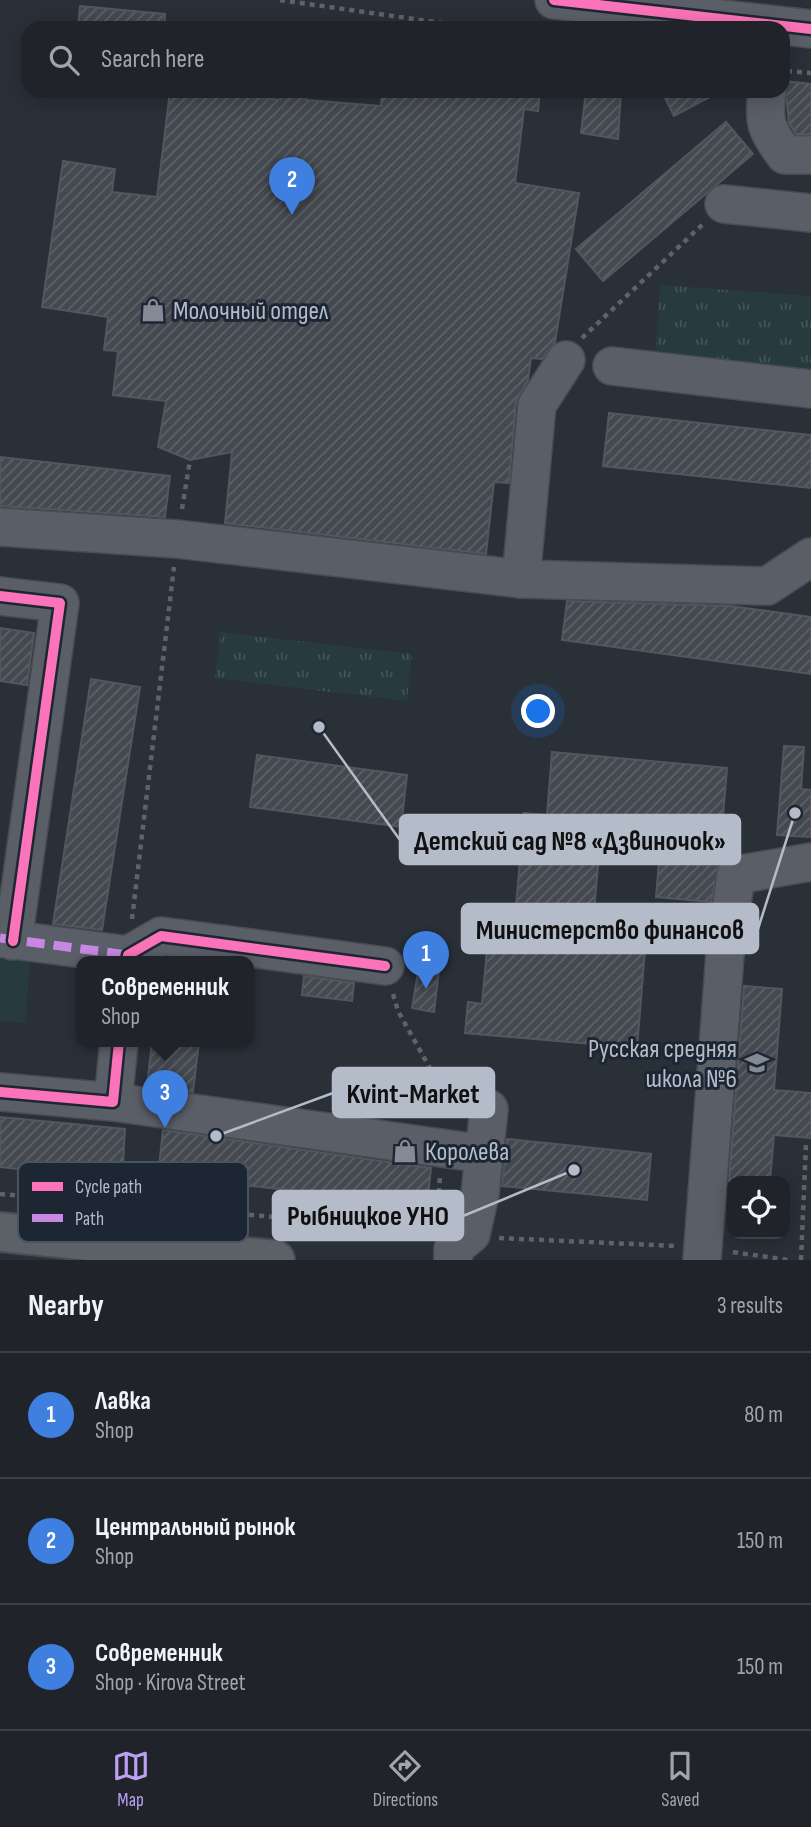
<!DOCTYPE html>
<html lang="en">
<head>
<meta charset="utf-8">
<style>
	body { margin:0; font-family:"Sofia Sans Condensed",sans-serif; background:#282c32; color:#f1f3f6 }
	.controls { position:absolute; right:21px; bottom:21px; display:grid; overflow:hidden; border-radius:14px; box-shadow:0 4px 18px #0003 }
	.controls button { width:63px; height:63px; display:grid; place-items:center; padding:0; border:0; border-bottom:2px solid #3d4147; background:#20242a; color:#f1f3f6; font:35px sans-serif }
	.you { position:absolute; left:539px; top:712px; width:24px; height:24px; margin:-18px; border:5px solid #fff; border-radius:50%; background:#1a73e8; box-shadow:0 0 0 10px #1a73e833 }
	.badge { display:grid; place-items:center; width:46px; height:46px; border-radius:50%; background:#bca0f2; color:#fff; font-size:23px; font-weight:700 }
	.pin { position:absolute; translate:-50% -58px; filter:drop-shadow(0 2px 4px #0008) }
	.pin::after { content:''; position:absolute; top:37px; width:24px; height:21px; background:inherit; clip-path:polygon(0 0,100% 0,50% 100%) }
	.popup { position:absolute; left:76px; top:956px; width:178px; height:91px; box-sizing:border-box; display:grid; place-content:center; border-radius:14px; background:#20242a; filter:drop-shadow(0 2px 5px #0005); font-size:23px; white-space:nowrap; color:#a2a4a8 }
	.popup b { font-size:26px; color:#f1f3f6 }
	.popup::after { content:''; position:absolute; left:50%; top:100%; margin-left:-14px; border:14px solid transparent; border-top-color:#20242a }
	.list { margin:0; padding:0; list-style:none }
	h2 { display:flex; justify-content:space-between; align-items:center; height:91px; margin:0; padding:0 28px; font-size:30px }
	h2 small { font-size:23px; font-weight:400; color:#a2a4a8 }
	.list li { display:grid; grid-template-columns:46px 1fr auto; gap:21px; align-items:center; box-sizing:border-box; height:126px; padding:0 28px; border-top:2px solid #3d4147 }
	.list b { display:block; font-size:26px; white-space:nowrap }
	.list p { margin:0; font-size:23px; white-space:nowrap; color:#a2a4a8 }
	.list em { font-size:23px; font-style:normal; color:#a2a4a8 }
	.icon { flex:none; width:38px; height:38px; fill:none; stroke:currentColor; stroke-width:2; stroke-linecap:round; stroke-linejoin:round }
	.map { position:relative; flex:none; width:811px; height:1260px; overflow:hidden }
	.search { position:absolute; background:#20242a; box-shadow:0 4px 18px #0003; left:21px; right:21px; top:21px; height:77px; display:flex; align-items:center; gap:18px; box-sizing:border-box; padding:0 24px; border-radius:21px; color:#a2a4a8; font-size:26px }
	.sheet { height:469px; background:#20242a }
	nav { display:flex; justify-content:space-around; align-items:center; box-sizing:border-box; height:98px; border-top:2px solid #3d4147; background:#20242a; font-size:19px; color:#a2a4a8 }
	nav a { display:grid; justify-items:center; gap:4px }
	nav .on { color:#bca0f2 }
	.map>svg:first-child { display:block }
	.grass { fill:#273a3e }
	.park { fill:url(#park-tufts) }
	.building { fill:url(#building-hatch); stroke:#52575f; stroke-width:2 }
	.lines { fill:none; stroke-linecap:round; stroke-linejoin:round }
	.minor-casing { stroke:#484c53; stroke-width:40 }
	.major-casing { stroke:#484c55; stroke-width:42 }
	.path { stroke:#5d636a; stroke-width:4.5; stroke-dasharray:5 5; stroke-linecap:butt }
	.minor { stroke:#5a5e66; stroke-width:37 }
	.major { stroke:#5c6168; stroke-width:38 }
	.quiet { stroke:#c787e3; stroke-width:9; stroke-dasharray:18 9; stroke-linecap:butt }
	.cycleway-casing { stroke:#1d2633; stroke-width:15 }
	.cycleway { stroke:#fb73b8; stroke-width:10 }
	.labels { text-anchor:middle; stroke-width:6; stroke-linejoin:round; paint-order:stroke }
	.poi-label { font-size:26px; fill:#b4bcc9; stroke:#1d2633; text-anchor:start }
	.key { fill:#1d2633; stroke:#4a5360; stroke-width:2 }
	.key-label { font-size:19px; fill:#b4bcc9 }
	.leader { fill:none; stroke:#b4bcc9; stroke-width:2.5 }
	.callout-dot { fill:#b4bcc9; stroke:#1d2633; stroke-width:2.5 }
	.callout { fill:#b4bcc9; stroke:#b4bcc9; stroke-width:2.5 }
	.callout-label { font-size:28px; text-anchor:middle; font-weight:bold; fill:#111 }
</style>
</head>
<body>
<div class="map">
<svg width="811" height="1260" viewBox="0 0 811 1260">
	<defs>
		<pattern id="park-tufts" width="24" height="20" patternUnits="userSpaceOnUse" patternTransform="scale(1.75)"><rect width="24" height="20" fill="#273a3e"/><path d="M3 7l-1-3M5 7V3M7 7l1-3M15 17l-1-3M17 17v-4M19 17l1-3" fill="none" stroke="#445559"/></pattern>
		<pattern id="building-hatch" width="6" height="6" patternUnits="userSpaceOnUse" patternTransform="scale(1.75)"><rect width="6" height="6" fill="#444950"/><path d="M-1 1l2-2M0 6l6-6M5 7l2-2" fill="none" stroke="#5d6168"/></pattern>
	</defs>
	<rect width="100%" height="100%" fill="#2a3038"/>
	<polygon class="grass" points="0,948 31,951 25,1023 0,1021"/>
	<g class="park">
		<polygon points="660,285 811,296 811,371 655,359"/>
		<polygon points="220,632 412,654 407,701 215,678"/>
	</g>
	<g class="building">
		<polygon points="80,6 165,14 164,28 78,28"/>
		<polygon points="785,81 811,84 811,134 796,134 789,123"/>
		<polygon points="170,91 211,91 280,100 281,94 307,96 306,100 381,106 382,91 540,91 538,111 524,109 515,183 579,193 555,342 542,359 531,358 528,380 516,402 509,483 494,482 486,554 225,523 232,452 190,460 158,447 166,401 113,395 118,351 104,350 108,317 42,307 63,161 115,169 112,192 157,197"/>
		<polygon points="586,91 621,91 618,139 581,133"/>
		<polygon points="679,91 721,91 674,116 665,98"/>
		<polygon points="726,122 753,154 603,281 576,249"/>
		<polygon points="609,413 811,435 811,488 603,466"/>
		<polygon points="0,457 170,476 165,517 0,506"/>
		<polygon points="567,601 730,606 811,617 811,674 562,640"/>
		<polygon points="0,628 34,633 27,685 0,681"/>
		<polygon points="91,679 140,687 102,930 53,924"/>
		<polygon points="784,746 804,747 801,789 811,790 811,837 777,835"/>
		<polygon points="552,752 727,768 719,864 711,902 656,897 662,826 602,821 591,945 645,950 637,1048 465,1033 468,1002 482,1004 488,939 513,941 524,813 547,815"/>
		<polygon points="257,755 407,775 401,827 250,807"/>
		<polygon points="419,966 439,970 434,1012 412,1008"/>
		<polygon points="304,976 354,983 352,1001 302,995"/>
		<polygon points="744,986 782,989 774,1090 811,1093 811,1138 774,1135 770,1181 729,1181"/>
		<polygon points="152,1042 199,1042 193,1092 147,1086"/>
		<polygon points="0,1117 125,1129 122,1181 0,1167"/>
		<polygon points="163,1130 431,1168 427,1205 158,1176"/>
		<polygon points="507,1139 651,1154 647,1200 502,1186"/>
	</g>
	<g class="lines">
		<g class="minor-casing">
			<g id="minor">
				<polyline points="554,0 811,29"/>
				<path d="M767,91C763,122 766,130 785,155H811"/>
				<polyline points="724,204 811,213"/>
				<polyline points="566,360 537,405 521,579 767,586 811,557"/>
				<polyline points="612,366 811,389"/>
				<polyline points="0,527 177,539 521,579"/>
				<polyline points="0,596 60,603 13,941"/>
				<polyline points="0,938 128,955"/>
				<polyline points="127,962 128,955 161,936 385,966"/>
				<polyline points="0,1092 113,1102 484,1154"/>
				<polyline points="113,1102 119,1042"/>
				<polyline points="453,1260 453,1249 471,1234 480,1194 489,1109"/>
				<polyline points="702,1260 725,954 736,875 811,862"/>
			</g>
		</g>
		<g class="major-casing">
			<polyline id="major" points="0,1232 275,1260"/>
		</g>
		<g class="path">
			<polyline points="280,0 477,28"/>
			<polyline points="787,71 811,73"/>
			<polyline points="582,338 703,224"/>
			<polyline points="182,509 190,460"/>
			<polyline points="132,919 174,567"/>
			<polyline points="393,994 398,1011 446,1097 444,1118"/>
			<polyline points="0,1194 431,1230"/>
			<polyline points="437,1223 440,1176"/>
			<polyline points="499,1238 676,1246"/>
			<polyline points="733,1252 788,1260"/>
			<polyline points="801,1260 806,1144"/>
		</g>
		<use href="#minor" class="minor"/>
		<use href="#major" class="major"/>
		<polyline class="quiet" points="0,938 128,955"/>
		<g class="cycleway-casing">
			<g id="cycleway">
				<polyline points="554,0 811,29"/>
				<polyline points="0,596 60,603 13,941"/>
				<polyline points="127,962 128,955 161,936 385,966"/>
				<polyline points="0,1092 113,1102 119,1042"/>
			</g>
		</g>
		<use href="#cycleway" class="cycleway"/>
	</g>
	<defs>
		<g id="shop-bare" transform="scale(1.89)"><path d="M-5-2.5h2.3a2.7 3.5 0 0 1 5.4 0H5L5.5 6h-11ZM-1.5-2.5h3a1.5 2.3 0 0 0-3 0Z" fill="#848b96" stroke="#1d2633" stroke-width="2.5" paint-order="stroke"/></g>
		<g id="school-bare" transform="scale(1.89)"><path d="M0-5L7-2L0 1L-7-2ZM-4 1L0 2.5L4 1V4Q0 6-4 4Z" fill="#848b96" stroke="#1d2633" stroke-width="2.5" paint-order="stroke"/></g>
	</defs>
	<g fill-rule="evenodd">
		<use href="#shop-bare" x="153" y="310"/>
		<use href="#school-bare" x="757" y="1063"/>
		<use href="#shop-bare" x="405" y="1151"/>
	</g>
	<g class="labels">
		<g class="poi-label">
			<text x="173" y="319">Молочный отдел</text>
			<text x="737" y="1057" text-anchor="end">Русская средняя<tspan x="737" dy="30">школа №6</tspan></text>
			<text x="425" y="1160">Королева</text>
		</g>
	</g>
	<rect x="18" y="1162" width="230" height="80" rx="10" class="key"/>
	<rect x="32" y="1182" width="31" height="9" fill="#fb73b8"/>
	<rect x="32" y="1214" width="31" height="8" fill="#c787e3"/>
	<g class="key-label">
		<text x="75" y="1193">Cycle path</text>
		<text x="75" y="1225">Path</text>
	</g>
	<path class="leader" d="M319 727L400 840M795 813L758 929M216 1136L333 1093M574 1170L463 1216"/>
	<g class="callout-dot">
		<circle cx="319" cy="727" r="7"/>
		<circle cx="795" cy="813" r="7"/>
		<circle cx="216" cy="1136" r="7"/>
		<circle cx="574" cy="1170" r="7"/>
	</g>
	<g class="callout">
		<rect x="400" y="815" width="340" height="49" rx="7"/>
		<rect x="462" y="904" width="296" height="49" rx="7"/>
		<rect x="333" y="1068" width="161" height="49" rx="7"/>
		<rect x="273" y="1191" width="190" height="49" rx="7"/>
	</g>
	<g class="callout-label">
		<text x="570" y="850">Детский сад №8 «Дзвиночок»</text>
		<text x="610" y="939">Министерство финансов</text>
		<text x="413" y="1103">Kvint-Market</text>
		<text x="368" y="1225">Рыбницкое УНО</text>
	</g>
</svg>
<div class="controls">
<button><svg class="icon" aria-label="locate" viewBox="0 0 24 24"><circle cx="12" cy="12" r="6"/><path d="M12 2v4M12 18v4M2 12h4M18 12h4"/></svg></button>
</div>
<div class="you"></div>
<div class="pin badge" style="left:426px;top:989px;background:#3f7fe0">1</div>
<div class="pin badge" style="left:292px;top:215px;background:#3f7fe0">2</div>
<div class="pin badge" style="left:165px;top:1128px;background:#3f7fe0">3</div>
<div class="popup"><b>Современник</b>Shop</div>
<div class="search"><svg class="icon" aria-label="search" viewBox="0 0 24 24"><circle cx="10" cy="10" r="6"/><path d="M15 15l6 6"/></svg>Search here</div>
</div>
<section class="sheet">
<h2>Nearby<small>3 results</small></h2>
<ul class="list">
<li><span class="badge" style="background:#3f7fe0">1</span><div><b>Лавка</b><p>Shop</p></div><em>80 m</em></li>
<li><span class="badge" style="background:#3f7fe0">2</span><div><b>Центральный рынок</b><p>Shop</p></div><em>150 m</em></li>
<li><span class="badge" style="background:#3f7fe0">3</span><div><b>Современник</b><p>Shop · Kirova Street</p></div><em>150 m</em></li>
</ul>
</section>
<nav>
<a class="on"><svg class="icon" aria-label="map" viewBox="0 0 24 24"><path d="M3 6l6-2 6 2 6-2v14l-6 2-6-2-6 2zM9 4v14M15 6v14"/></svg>Map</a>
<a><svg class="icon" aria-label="directions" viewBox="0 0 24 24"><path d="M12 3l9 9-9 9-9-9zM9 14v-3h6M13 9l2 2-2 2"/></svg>Directions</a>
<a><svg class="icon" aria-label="saved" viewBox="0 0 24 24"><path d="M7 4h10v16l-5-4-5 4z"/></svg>Saved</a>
</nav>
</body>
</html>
